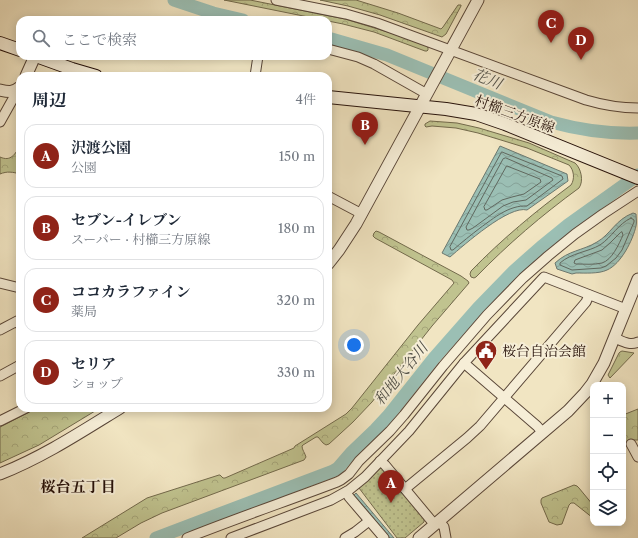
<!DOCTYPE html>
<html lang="ja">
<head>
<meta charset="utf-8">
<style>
	body { margin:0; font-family:"Libre Caslon Text","Noto Serif JP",serif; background:#f6f6f7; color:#1f2937 }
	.controls { position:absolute; right:12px; bottom:12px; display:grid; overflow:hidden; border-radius:8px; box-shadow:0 2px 10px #0003 }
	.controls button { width:36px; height:36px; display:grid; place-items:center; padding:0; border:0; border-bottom:1px solid #e0e1e3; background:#fff; color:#1f2937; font:20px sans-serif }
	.you { position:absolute; left:354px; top:345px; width:14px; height:14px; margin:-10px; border:3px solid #fff; border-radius:50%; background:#1a73e8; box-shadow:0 0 0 6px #1a73e833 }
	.badge { display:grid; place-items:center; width:26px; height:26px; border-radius:50%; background:#8f2418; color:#fff; font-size:13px; font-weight:700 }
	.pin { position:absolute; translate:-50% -33px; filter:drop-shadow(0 1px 2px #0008) }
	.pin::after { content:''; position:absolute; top:21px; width:14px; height:12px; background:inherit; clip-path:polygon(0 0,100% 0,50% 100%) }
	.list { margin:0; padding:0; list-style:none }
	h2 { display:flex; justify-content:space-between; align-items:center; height:52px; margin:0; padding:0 16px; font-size:17px }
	h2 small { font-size:13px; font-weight:400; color:#747a83 }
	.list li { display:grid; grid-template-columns:26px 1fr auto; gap:12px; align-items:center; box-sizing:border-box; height:64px; margin:0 8px 8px; padding:0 8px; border:1px solid #e0e1e3; border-radius:12px }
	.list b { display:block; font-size:15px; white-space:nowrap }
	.list p { margin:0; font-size:13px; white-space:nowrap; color:#747a83 }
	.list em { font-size:13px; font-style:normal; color:#747a83 }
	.icon { flex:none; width:22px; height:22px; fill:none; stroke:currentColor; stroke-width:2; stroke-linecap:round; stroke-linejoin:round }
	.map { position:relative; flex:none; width:638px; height:538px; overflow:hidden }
	.search { position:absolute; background:#fff; box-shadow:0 2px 10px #0003; left:16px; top:16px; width:316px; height:44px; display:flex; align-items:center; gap:10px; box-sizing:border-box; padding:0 14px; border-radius:12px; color:#747a83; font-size:15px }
	.panel { position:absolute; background:#fff; box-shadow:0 2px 10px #0003; left:16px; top:72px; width:316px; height:340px; border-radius:12px }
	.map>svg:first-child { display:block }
	.grass { fill:url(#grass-tufts); stroke:#736a4c }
	.forest { fill:url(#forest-crowns); stroke:#736a4c }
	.park { fill:url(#park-dots); stroke:#736a4c }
	.water { fill:url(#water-waves); stroke:#6c7970 }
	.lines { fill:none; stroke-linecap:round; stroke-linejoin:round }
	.shore { stroke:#60685f; stroke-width:1 }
	.stream { stroke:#6c7970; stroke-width:2 }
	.river { stroke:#9bbfb4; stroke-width:13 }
	.minor-casing { stroke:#594638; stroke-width:11 }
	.tertiary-casing { stroke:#594638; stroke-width:13 }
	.secondary-casing { stroke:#26110a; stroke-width:14 }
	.minor { stroke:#f6eed7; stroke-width:9 }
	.tertiary { stroke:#f6eed7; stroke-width:11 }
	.secondary { stroke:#f6eed7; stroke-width:12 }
	.labels { text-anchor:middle; stroke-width:4; stroke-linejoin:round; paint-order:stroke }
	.street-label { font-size:14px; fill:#26110a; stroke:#f6eed7 }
	.poi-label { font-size:14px; fill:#26110a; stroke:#f6eed7; text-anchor:start }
	.water-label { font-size:15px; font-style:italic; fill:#4f4e46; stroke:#f6eed7 }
	.neighbourhood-label { font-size:15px; font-weight:bold; fill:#26110a; stroke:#f6eed7 }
</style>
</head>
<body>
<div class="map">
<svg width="638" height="538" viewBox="0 0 638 538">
	<defs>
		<pattern id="grass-tufts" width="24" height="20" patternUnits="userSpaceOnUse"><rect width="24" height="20" fill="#c0c38f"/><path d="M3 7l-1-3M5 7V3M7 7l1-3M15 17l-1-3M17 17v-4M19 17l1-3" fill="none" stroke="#a5a67a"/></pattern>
		<pattern id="forest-crowns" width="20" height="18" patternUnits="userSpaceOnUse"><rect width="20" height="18" fill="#c0c38f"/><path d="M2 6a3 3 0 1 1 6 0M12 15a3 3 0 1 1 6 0" fill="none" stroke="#a5a67a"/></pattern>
		<pattern id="park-dots" width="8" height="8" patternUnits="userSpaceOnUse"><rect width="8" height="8" fill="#c0c38f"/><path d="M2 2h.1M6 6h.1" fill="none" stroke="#a5a67a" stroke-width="1.8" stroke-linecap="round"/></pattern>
		<pattern id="water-waves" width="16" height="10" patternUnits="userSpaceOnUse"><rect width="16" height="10" fill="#9bbfb4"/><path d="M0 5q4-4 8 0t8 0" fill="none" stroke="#85a399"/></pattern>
	</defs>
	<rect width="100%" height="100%" fill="#f1e5c2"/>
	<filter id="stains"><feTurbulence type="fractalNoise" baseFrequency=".005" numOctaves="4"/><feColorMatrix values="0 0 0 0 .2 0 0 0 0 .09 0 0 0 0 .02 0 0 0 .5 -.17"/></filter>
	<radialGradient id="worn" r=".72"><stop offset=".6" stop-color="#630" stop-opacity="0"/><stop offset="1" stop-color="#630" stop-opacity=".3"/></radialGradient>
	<polygon class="grass" points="622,351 634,353 610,378 608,375 619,353 620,352"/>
	<g class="forest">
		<polygon points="224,0 250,0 345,19 391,33 427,46 428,48 428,50 427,51 425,51 374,32 343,24"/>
		<polygon points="320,0 356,0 398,13 441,29 443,27 458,5 461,5 461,6 446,34 442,37 380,15 348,6"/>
		<path d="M430,121L457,123L479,128L529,143L575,163C581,168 584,181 579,188C542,215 508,244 476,277L474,278L471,277L470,274L471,271C502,239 536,211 571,185C575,179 574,170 569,165L527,148L478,133L456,128L432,126L426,127L425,126V124Z"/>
		<path d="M20,146V174C13,172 7,171 0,174V157C11,162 15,154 20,146Z"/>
		<path d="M376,231L379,232L461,276L468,281L469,283L432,326L372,402L353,422L329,444L326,445L323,443L318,437H316L303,445L302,446C302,450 305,453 306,457L304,460L162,513L141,523L116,538H82L147,498L219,475H220L223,478H225L294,448L295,446L346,414L352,408L418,325L454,283L452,280L375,238L373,236L374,233Z"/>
		<polygon points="37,408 100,408 39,445 0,463 0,427"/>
		<polygon points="638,409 638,440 634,440 623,444 623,415"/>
		<polygon points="574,485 577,486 579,488 593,505 593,518 574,503 571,503 569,505 562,524 557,525 549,522 541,503 541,500 542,498"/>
	</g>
	<polygon class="park" points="380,468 383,468 424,517 424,522 405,538 397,538 359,488"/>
	<g class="water">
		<path d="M500,146L567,174L568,181L527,210C509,205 464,245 450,257L442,253Z"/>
		<path d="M633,213L636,214C636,218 637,222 636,226C633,240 621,264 607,270C599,274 584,273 576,273L572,274L557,269L555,263C569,250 582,251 597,242C611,234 615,220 633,213Z"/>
		<polygon points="356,493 394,538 390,538 354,495"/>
	</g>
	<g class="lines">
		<g class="shore">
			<path d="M502,152L562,176L563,179L527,206C509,205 494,218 480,228C471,235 462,242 453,250H451L450,247Z"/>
			<polygon points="506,158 552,178 553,180 526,200 513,202 503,206 473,228 469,230 467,230 466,227 503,159"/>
			<polygon points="507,166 540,179 541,182 524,194 512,197 502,200 487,210 485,210 484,207"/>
			<path d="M631,218L634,220V222L622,250L616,258L606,266L601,268L572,270L560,265V263C571,253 588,252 600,245C612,237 618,224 631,218Z"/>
			<path d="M622,232L623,235C619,244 612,260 602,263C594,265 584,264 576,264L574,263L575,260L602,250L611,242L620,233Z"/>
		</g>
		<polyline class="stream" points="338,468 342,473"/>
		<g class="river">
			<polyline points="174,0 213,13 243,20"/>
			<path d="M328,38L387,55L551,122C580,130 608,134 638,133"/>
			<polyline points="156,538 333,471 338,468 351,453 375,430 388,416 434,358 478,308 515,270 541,247 568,225 638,175"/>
		</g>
		<g class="minor-casing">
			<g id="minor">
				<path d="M276,0L346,14L377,23L586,100C603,105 620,108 638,108"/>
				<polyline points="328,49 358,57 374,64 427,94"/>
				<polyline points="255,76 258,56"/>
				<polyline points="0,122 14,97 14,92"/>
				<polyline points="328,196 362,214"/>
				<polyline points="0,283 20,288"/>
				<polyline points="0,330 17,321 20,325"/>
				<path d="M615,338C622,341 630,346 638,342"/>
				<polyline points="464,363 537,426 543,433"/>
				<polyline points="0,376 20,365"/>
				<polyline points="0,421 26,408"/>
				<polyline points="631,444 638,457"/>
				<polyline points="380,461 385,465 435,525"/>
				<polyline points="405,489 467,438 480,426 586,302 589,295"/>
				<polyline points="346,492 349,497 384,538"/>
				<polyline points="439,521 444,527 446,538"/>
				<path d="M187,538C237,518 287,501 337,482L341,480L349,474L359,461L390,431L404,415L443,366L487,315L523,278L548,256L575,234L603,214L638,191"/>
				<polyline points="231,538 331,500 349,490 365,477 409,431 464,363 544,277 626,309"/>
				<polyline points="345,538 355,532 369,521"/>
			</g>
		</g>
		<g class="tertiary-casing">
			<g id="tertiary">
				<polyline points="26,76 35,56"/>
				<path d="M0,90C8,92 13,93 20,87"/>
				<polyline points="328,264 339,250 356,224 478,0"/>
				<path d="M0,474C43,457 81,432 120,408"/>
				<polyline points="419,538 568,411 585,393 592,384 604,363 638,279"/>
			</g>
		</g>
		<g class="secondary-casing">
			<g id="secondary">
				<polyline points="0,43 20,50"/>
				<polyline points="36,56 72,69 96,76"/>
				<polyline points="328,97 446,109 476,114 505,124 638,178"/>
			</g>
		</g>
		<use href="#minor" class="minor"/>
		<use href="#tertiary" class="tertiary"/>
		<use href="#secondary" class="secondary"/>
	</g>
	<defs>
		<g id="civic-pin" transform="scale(1.15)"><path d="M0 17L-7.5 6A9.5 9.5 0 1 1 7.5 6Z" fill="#8f2418" stroke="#f6eed7"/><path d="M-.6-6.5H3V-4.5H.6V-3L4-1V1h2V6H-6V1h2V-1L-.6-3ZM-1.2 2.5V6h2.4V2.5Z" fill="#fff"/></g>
	</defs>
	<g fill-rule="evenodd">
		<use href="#civic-pin" x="486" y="351"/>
	</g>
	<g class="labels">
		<g class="street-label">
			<text transform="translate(515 114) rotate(20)" y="5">村櫛三方原線</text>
		</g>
		<g class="poi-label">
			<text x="502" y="356">桜台自治会館</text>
		</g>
		<g class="water-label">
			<text transform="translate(487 79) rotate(22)" y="5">花川</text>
			<text transform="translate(401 374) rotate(-51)" y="5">和地大谷川</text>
		</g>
		<g class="neighbourhood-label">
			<text x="78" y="492">桜台五丁目</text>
		</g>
	</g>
	<rect width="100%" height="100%" filter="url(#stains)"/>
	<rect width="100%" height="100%" fill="url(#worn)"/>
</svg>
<div class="controls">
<button>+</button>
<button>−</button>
<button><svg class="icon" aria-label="locate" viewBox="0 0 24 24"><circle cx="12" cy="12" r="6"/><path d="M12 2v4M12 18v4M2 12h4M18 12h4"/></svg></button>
<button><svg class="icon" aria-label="layers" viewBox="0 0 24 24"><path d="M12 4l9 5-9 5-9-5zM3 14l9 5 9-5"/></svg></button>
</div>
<div class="you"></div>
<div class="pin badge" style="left:391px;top:503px">A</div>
<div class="pin badge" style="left:365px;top:145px">B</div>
<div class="pin badge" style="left:551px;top:43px">C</div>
<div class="pin badge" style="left:581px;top:60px">D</div>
<div class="search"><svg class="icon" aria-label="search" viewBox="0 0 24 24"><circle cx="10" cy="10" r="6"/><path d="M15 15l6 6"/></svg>ここで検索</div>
<section class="panel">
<h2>周辺<small>4件</small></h2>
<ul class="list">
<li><span class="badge">A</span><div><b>沢渡公園</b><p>公園</p></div><em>150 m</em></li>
<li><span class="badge">B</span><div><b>セブン-イレブン</b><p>スーパー · 村櫛三方原線</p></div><em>180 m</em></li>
<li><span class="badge">C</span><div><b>ココカラファイン</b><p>薬局</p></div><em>320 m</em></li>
<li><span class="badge">D</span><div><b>セリア</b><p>ショップ</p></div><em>330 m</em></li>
</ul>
</section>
</div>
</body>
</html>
